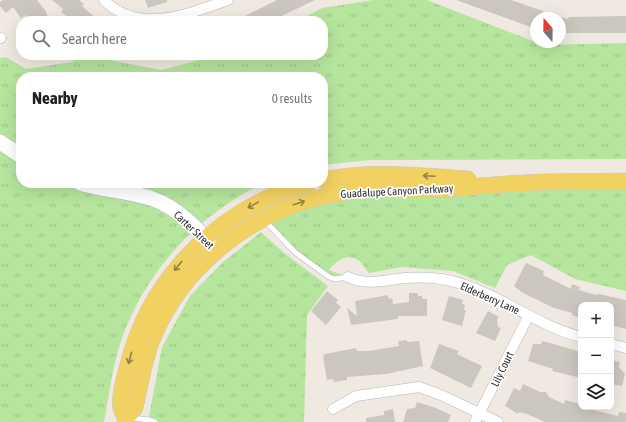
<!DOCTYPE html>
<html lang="en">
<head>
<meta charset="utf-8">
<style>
	body { margin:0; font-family:"Asap Condensed",sans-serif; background:#f2f2f2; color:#202124 }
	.controls { position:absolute; right:12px; bottom:12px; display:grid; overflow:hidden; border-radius:8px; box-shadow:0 4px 16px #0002 }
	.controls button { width:36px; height:36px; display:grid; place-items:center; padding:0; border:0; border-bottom:1px solid #e0e0e0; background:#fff; color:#202124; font:20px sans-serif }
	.compass { position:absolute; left:530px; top:12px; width:36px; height:36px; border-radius:50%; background:#fff; box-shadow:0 4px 16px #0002; rotate:340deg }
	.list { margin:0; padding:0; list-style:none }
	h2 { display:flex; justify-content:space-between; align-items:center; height:52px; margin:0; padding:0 16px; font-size:17px }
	h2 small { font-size:13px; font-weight:400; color:#757577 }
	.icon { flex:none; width:22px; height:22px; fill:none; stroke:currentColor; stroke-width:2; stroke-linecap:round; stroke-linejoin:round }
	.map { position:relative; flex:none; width:626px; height:422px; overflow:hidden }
	.search { position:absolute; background:#fff; box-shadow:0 4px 16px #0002; left:16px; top:16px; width:312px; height:44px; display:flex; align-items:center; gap:10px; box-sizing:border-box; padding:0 14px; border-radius:16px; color:#757577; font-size:15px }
	.panel { position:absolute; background:#fff; box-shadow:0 4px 16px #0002; left:16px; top:72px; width:312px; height:116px; border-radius:16px }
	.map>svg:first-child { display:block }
	.grass { fill:url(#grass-tufts) }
	.building { fill:#cbc7bf }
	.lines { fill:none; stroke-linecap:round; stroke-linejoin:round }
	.lane-casing { stroke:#b4b7c1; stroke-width:6 }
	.street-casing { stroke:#b4b7c1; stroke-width:11 }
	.secondary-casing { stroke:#b4b7c1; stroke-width:16 }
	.primary-casing { stroke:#c9c9c9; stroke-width:17 }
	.lane { stroke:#fff; stroke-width:5 }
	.street { stroke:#fff; stroke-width:10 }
	.secondary { stroke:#fff; stroke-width:15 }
	.primary { stroke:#f2d163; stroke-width:16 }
	.oneway { stroke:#908048 }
	.labels { text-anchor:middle; stroke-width:3.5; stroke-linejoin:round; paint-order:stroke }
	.street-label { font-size:11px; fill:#2e2e2e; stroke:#fff }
</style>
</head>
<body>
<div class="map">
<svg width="626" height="422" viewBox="0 0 626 422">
	<defs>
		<pattern id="grass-tufts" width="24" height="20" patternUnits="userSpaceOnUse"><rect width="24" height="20" fill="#b6e59e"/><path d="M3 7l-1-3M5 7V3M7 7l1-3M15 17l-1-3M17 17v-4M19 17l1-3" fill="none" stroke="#9dc588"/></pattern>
	</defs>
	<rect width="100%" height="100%" fill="#efe9e1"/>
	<g class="grass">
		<path d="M374,0H427L543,45L626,43V159L369,160L323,165V77H21V183H264C196,216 144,272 120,344C112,369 109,396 104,422H0V58L6,57L26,69L72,62L82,55L162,70L217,55H323V21H298L322,8Z"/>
		<path d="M626,181V291L575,279L531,255L507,265L495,288L453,271L402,267L369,273C365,269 363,263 358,260C347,253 336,261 329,270L348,277L335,279L302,258L267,224L306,201Z"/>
		<polygon points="261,232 284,253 328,286 307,315 304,422 148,422 162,347 190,296 222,263"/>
	</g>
	<g class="building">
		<polygon points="3,0 37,0 45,10 50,21 29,21 26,15 21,18 13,7 6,13 0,6 0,2"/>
		<polygon points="52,0 79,0 84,4 82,6 99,21 73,21 61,12 63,9"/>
		<polygon points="145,0 167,0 167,2 148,8"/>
		<polygon points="277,0 315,0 271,21 235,21"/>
		<polygon points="456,0 511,0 543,11 541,18 536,18 536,29"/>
		<polygon points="626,16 626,33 560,33 561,17 568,19 569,17"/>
		<polygon points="526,263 544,271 543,275 571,289 572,284 580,287 579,290 596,295 599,294 626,300 626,329 611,325 611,305 581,305 581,318 572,315 572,313 554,308 523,293 514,286"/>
		<polygon points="327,291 338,300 336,303 341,307 326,325 311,311"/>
		<polygon points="409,293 418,293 418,296 422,296 422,299 427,299 427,316 398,316 398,319 351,325 347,308 357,316 355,301 388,295 389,299 392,298 393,304 409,302"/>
		<polygon points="449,296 463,300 462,304 465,305 464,310 466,310 462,326 442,320"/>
		<polygon points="488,311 499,317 497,320 498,327 501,328 495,341 476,333"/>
		<polygon points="407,340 407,342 419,341 423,366 386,374 347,377 347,380 334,382 333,379 327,380 323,356 325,354 356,348 357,351 369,351 399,346 398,341"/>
		<polygon points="543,341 581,352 581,378 552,371 553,369 528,361 533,344 541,344"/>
		<polygon points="439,344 459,351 457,354 482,366 471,388 430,368"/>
		<polygon points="611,360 620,362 619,367 625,374 622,386 611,384"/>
		<polygon points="523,384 540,392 546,392 549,397 564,404 565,400 581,404 581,407 618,416 619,412 626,413 626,422 545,422 527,414 519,412 518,414 505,406 514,388 520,391"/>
		<polygon points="417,402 436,408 451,415 448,422 403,422 407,409 415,408"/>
		<polygon points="393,409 395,422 366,422 366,418 384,415 384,411"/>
	</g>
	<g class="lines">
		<g class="lane-casing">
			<g id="lane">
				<polyline points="265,221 296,253 329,277 335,279 348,277"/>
				<polyline points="131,418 150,420 155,422"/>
			</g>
		</g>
		<g class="street-casing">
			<g id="street">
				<path d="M104,0C138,35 188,14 228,0"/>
				<polyline points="0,38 1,38"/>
				<path d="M348,277C367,286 385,280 405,278C419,277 433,277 447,280C495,290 534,325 581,337"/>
				<polyline points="611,344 626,348"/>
				<polyline points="333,409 356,396 419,387 441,395 498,422"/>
				<polyline points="475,422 529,315"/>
			</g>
		</g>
		<g class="secondary-casing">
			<g id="secondary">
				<polyline points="0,142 21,156"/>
				<path d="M80,183C104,190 129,191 153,199C179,208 199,231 217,251"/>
			</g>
		</g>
		<g class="primary-casing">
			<g id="primary">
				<path d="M323,180C371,170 420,176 468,179"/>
				<path d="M126,418C124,414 121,411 121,407C119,395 125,377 128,365C150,276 221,207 309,183"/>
				<path d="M125,422C126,415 133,413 135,407C141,384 143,362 152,340C183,263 255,209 335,194C369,187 404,190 438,189C467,188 494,184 523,183C557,181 592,182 626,181"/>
			</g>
		</g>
		<use href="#lane" class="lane"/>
		<use href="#street" class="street"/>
		<use href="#secondary" class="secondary"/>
		<use href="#primary" class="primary"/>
	</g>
	<defs><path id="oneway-shaft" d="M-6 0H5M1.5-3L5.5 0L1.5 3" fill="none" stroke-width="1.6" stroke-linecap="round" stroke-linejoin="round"/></defs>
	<g class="oneway">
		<use href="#oneway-shaft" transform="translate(429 176) rotate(-177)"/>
		<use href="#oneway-shaft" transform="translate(299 203) rotate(-18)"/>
		<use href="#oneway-shaft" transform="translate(253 205) rotate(151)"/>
		<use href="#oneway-shaft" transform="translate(178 266) rotate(129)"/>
		<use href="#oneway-shaft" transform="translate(130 358) rotate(105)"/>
	</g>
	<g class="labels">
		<g class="street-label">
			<text transform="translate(397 191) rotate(-3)" y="4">Guadalupe Canyon Parkway</text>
			<text transform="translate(194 230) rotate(43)" y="4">Carter Street</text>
			<text transform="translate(490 298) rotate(24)" y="4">Elderberry Lane</text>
			<text transform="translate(502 369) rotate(-64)" y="4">Lily Court</text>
		</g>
	</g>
</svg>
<div class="controls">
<button>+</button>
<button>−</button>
<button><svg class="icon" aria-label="layers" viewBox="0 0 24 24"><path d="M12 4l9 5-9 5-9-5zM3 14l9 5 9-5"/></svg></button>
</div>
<svg class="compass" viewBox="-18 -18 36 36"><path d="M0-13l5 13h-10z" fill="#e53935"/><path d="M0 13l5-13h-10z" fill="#757577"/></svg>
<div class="search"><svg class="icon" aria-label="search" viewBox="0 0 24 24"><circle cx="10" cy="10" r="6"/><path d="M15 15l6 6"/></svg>Search here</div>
<section class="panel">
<h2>Nearby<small>0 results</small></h2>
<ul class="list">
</ul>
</section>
</div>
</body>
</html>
